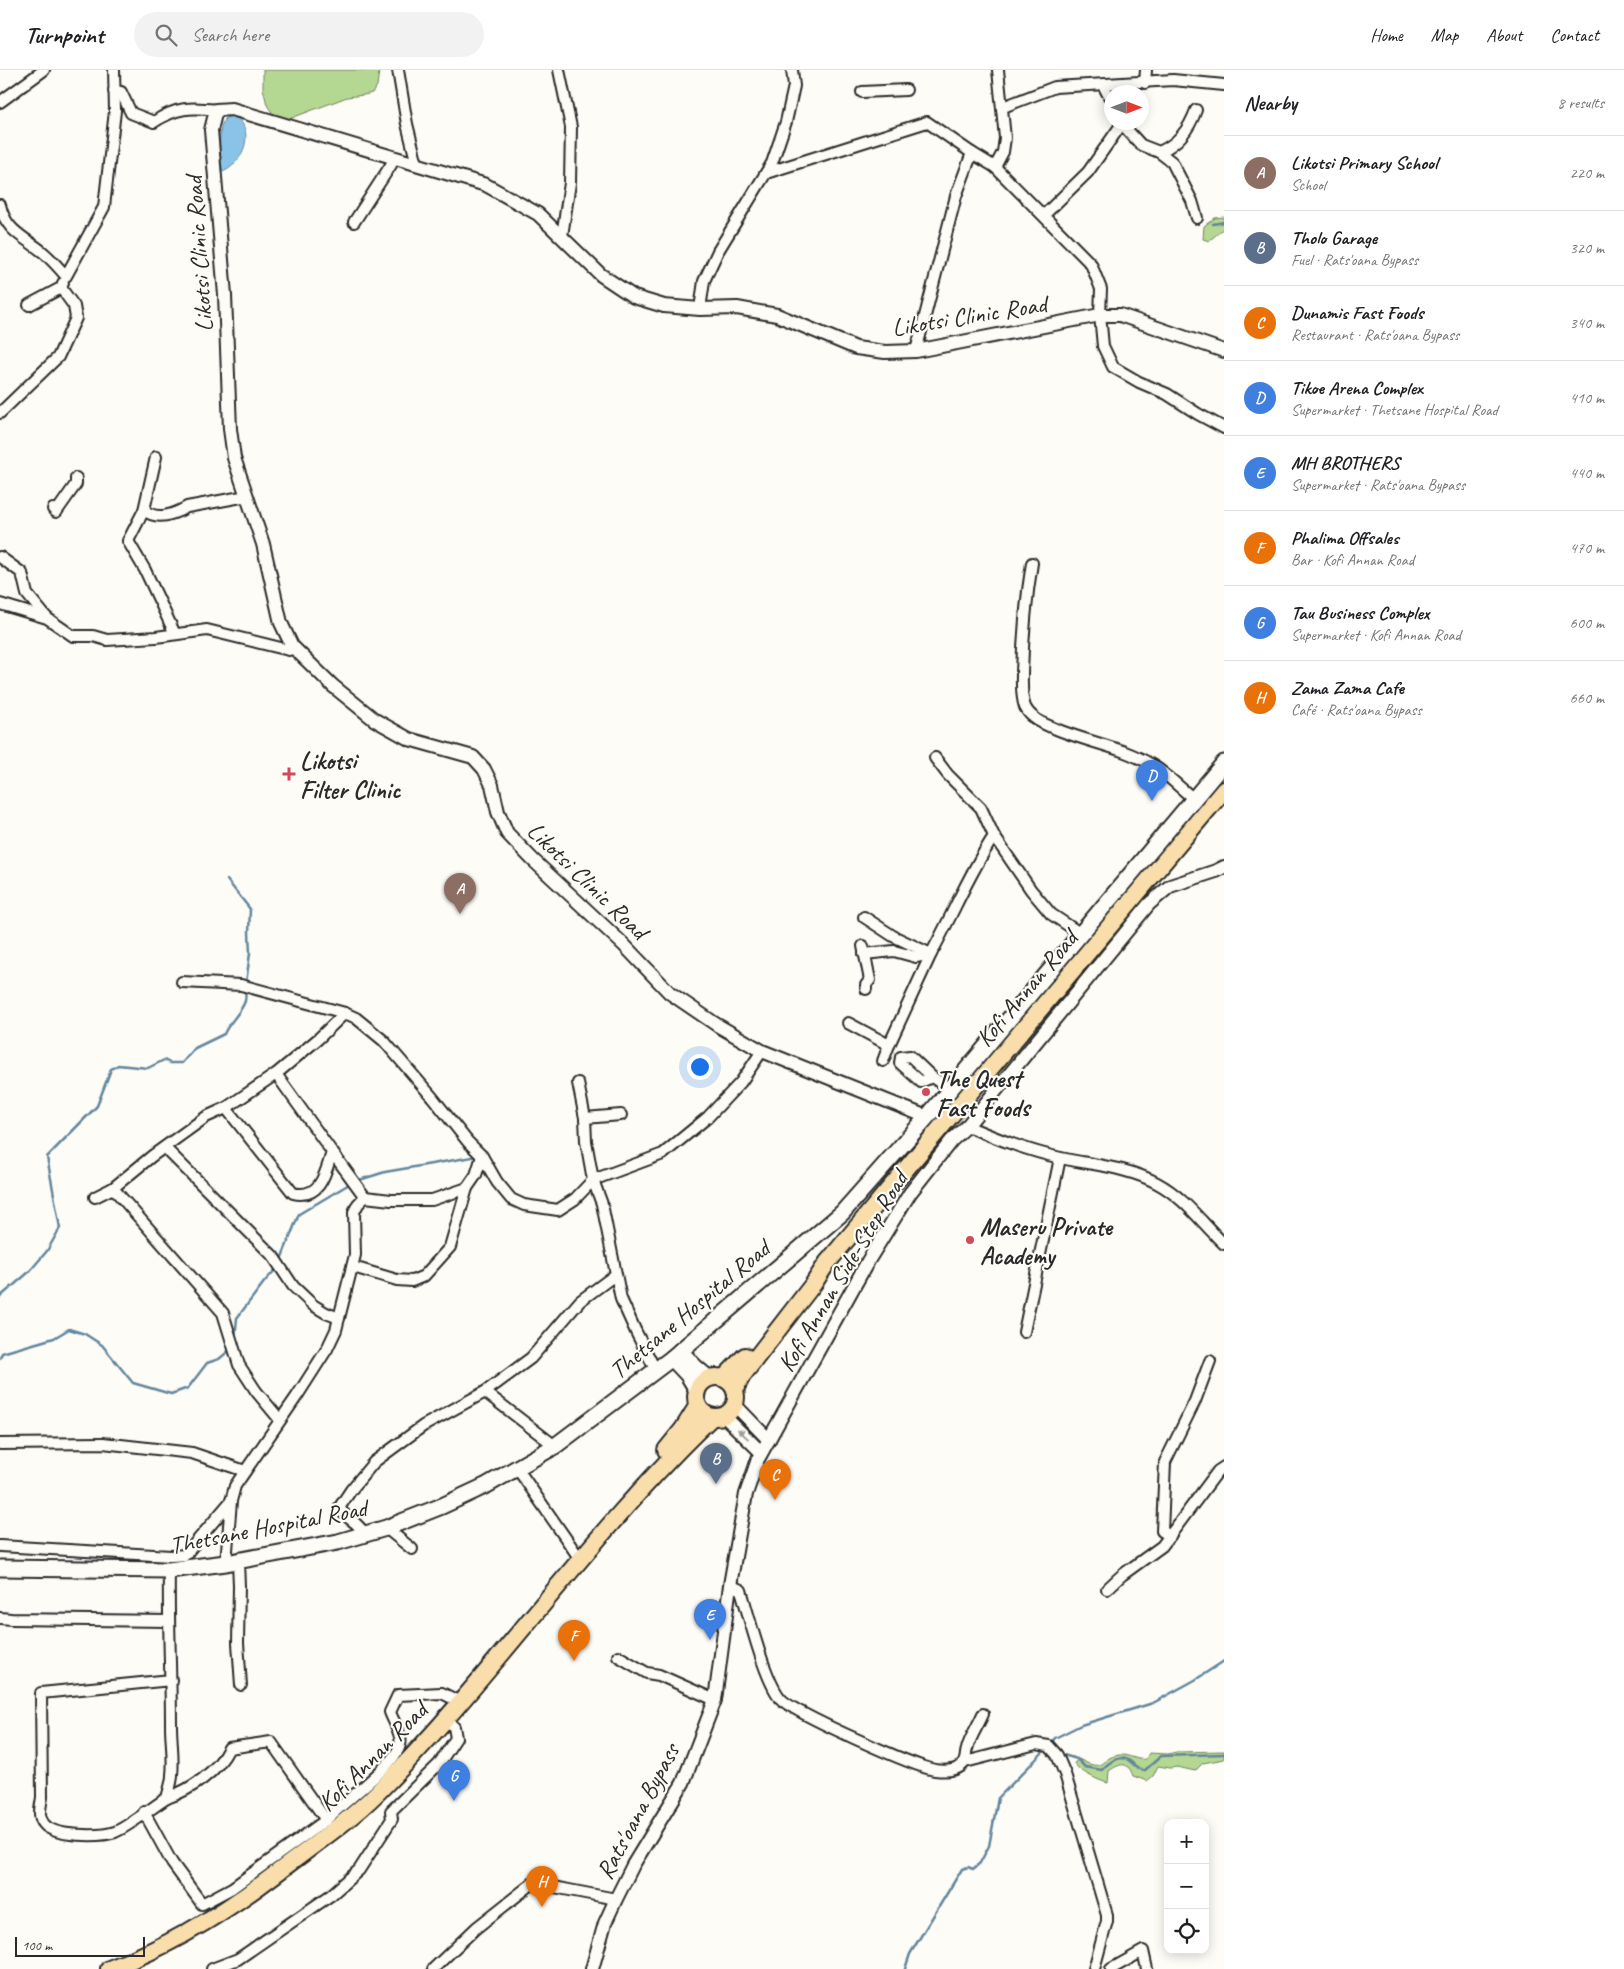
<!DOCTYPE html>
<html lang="en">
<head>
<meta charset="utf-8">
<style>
	body { margin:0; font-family:Caveat,sans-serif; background:#f2f2f2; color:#202124 }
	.controls { position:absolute; right:15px; bottom:15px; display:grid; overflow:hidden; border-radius:10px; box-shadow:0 2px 12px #0003 }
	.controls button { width:45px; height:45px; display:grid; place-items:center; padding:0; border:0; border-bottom:1px solid #e0e0e0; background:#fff; color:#202124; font:25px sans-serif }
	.compass { position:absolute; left:1104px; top:15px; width:45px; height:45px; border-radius:50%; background:#fff; box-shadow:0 2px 12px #0003; rotate:90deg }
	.scale { position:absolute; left:15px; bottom:12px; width:130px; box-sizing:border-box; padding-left:5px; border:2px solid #2b2b2b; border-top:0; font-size:14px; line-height:18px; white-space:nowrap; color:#2b2b2b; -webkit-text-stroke:4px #fdfcf7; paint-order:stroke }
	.you { position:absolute; left:699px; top:996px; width:18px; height:18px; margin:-12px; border:4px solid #fff; border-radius:50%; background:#1a73e8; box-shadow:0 0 0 8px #1a73e833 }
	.badge { display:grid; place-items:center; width:32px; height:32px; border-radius:50%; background:#ea580c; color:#fff; font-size:16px; font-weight:700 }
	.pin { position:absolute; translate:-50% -41px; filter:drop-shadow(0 1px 2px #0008) }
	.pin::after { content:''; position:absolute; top:26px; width:18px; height:15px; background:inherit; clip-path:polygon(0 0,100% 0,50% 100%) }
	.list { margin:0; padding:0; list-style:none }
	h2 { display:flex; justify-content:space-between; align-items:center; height:65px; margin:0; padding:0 20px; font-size:21px }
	h2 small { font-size:16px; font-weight:400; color:#757577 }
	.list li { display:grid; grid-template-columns:32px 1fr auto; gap:15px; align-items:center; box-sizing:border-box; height:75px; padding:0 20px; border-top:1px solid #e0e0e0 }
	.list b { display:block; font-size:19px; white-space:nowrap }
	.list p { margin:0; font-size:16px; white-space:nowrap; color:#757577 }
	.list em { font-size:16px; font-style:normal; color:#757577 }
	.icon { flex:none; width:28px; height:28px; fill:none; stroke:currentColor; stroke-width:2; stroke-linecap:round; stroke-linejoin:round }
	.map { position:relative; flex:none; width:1224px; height:1899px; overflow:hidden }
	header { display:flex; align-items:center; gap:30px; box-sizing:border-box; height:70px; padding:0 25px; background:#fff; border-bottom:1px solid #e0e0e0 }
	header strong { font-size:24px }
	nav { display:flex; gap:28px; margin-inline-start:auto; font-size:18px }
	.search { width:350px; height:45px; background:#f2f2f2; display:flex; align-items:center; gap:12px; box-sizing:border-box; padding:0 18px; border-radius:28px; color:#757577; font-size:19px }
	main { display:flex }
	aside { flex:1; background:#fff }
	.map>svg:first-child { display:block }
	.green { fill:#b4d792; stroke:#70815e }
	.water { fill:#89c3e8; stroke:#63869c }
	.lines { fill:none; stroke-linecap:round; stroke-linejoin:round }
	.stream { stroke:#63869c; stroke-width:2.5 }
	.minor-casing { stroke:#2b2b2b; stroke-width:14 }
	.tertiary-casing { stroke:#2b2b2b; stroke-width:16 }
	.secondary-casing { stroke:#2b2b2b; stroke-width:19 }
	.primary-casing { stroke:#2b2b2b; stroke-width:20 }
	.minor { stroke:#fdfcf7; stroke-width:10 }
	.tertiary { stroke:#fdfcf7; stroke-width:12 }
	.secondary { stroke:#fdfcf7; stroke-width:15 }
	.primary { stroke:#f9deab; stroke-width:16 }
	.oneway { fill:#9e9e9b }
	.poi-dot { fill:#d1495b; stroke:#fdfcf7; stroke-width:2 }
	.labels { text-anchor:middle; stroke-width:4.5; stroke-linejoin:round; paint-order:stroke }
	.street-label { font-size:25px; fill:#2b2b2b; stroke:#fdfcf7 }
	.poi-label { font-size:25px; font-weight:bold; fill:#2b2b2b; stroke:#fdfcf7; text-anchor:start }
</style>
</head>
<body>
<header>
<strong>Turnpoint</strong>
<div class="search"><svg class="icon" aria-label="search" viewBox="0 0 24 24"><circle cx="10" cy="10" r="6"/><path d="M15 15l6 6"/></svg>Search here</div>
<nav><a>Home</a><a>Map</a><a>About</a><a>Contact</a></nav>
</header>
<main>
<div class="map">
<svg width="1224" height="1899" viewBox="0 0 1224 1899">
	<rect width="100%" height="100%" fill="#fdfcf7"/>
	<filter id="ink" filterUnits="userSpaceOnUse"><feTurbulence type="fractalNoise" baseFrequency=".02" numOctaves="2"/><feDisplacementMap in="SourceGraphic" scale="10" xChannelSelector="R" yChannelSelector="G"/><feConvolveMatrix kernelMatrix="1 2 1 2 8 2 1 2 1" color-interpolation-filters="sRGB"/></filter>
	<g filter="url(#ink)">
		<g class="green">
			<polygon points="263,0 379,0 379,1 377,16 372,23 364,25 347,27 289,49 273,44 267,35 263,18"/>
			<polygon points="1224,147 1224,158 1209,171 1203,169 1204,156 1215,148"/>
			<path d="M1224,1681V1689L1203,1693L1195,1701L1177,1697L1170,1698L1158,1696L1153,1706L1147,1711L1133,1706C1128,1692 1122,1692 1109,1701L1108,1713C1099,1711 1078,1701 1074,1693L1079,1689C1106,1704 1098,1688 1119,1685C1129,1684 1137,1691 1146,1689L1149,1683L1168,1684L1176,1682Z"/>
		</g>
		<path class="water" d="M233,45C257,58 244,93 223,102C220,92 216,56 226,48C228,47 231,46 233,45Z"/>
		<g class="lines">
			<g class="stream">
				<polyline points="1213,154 1224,152"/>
				<polyline points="227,810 250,839 249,862 250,883 246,913"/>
				<polyline points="356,1111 385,1102 478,1086"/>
				<polyline points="280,1192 299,1144 351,1113"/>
				<path d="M0,1227L29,1202L47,1181L60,1158L47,1087L97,1036L111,999L118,995L148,998L164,990L170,993H182L195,978L224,964C229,952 241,943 245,931C246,927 245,922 246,918"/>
				<polyline points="235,1269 237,1248 265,1211 278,1197"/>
				<polyline points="0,1288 2,1283 54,1268 69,1259 85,1264 102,1275 133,1313 171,1324 188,1318 207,1293 219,1289 231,1279"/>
				<polyline points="1051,1673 1055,1668 1081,1655 1153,1633 1195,1610 1224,1591"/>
				<path d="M1060,1684L1077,1689L1085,1697L1102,1700C1109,1692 1121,1683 1131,1692C1137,1697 1137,1699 1144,1701L1161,1686L1224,1684"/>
				<polyline points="905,1899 910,1884 962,1799 968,1797 973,1799 980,1793 989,1776 998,1728 1046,1679"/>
			</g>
			<g class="minor-casing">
				<g id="minor">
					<polyline points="398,0 407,54 417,94"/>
					<polyline points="559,0 571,57 570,113 562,166"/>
					<polyline points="998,0 1005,68 1003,82 995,97 1091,194 1101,219 1100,245 1103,276 1113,297 1139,312 1167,324 1198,344 1224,358"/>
					<polyline points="1145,13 1146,0"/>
					<polyline points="1103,15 1112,32"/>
					<path d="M114,21L121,22L131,43L154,52C176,37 191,37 216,40"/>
					<polyline points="862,22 906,20"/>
					<polyline points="0,32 44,0"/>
					<polyline points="1003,37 1055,17 1173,10 1224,15"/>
					<path d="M1120,52L1141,75L1159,82C1178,74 1189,60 1196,40"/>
					<polyline points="1159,82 1172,92 1192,131 1197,148"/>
					<polyline points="766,103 927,52 972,83"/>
					<path d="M0,135C6,162 25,167 44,183C52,190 59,198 66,206L104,137L115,41L114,0"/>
					<polyline points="1044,145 1088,102 1121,55"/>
					<polyline points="354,152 391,95 393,87"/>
					<polyline points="29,235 61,218 63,213"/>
					<polyline points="700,239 704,211 718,181 772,93 786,52 794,16 792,0"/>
					<polyline points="916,281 956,126 972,83 995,97"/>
					<polyline points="0,343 58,287 76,248 74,236 61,218"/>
					<polyline points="156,387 144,440 128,471 145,500 175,564"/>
					<polyline points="53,439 56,442 57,441 76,414 76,408"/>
					<path d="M144,440C157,451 173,445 187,437L247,426"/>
					<polyline points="0,487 22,503 27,524 46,547"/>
					<path d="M1032,493C1026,529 1023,566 1022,603C1022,614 1021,626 1025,637C1031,649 1044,654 1056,659C1087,672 1123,677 1152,695C1167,704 1180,718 1194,729"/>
					<polyline points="0,534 47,548 73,566 93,566 107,570 156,567 207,560 289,580 292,576"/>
					<polyline points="935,688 948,705 981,738 994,766 1031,820 1051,844 1081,864"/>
					<path d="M864,847L893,866L931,884C953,844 968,805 994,766"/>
					<polyline points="863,876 870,910 866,915 866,919"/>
					<polyline points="864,884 894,881 916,887 931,884 889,975"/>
					<polyline points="182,912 241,915 345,943 356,948 384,971 433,1028 468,1072 482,1086 497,1112 511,1129 524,1135 558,1140 575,1129 593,1110 663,1084 708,1047 741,1012 762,981"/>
					<polyline points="848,953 889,975 883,991"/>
					<polyline points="932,1007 921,1012 900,993 901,987 910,986 932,1007 950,1019"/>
					<polyline points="578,1013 585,1048 586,1071 593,1110 602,1134 621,1229 636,1262 656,1301"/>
					<path d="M226,1038L293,1123C321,1130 326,1101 332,1082L276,1004"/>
					<polyline points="585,1048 621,1045"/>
					<path d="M967,1056C998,1069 1028,1081 1061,1088C1093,1095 1127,1097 1157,1113C1185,1128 1202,1153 1224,1174"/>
					<polyline points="165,1078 273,1186 293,1216 313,1235 326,1243 339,1248"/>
					<polyline points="332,1082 365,1127"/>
					<polyline points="113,1118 223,1243 239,1295 256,1321 280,1350"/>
					<polyline points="95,1127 113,1118 152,1086 206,1047 226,1038 276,1004 318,969 345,943"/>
					<polyline points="353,1197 397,1210 412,1211 424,1206 450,1177 467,1118"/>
					<polyline points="1024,1262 1060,1088"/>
					<polyline points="485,1322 555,1376"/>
					<polyline points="0,1374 103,1373 192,1383 245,1401"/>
					<polyline points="517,1398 580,1489"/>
					<polyline points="386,1458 412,1479"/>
					<path d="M364,1464C359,1452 346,1449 339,1438L351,1420L374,1392L423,1356L485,1322L531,1288L580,1231L615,1205"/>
					<polyline points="1170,1466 1162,1461 1165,1392 1195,1331 1210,1291"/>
					<polyline points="0,1476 171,1486 185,1485 231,1431"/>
					<polyline points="238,1491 239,1516 238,1573 241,1615"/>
					<polyline points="226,1493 231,1431 235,1416 297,1326 327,1279 336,1260 355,1185 354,1142 358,1134 365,1127 391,1130 432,1130 467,1118 476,1105 482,1086"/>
					<path d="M169,1500C168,1552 171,1603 171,1655C171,1672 174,1688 172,1705C172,1712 169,1720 167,1728C154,1736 128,1757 115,1762C100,1767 54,1767 44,1754C37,1746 41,1736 42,1727L41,1623L171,1610"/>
					<path d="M730,1515L741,1520C749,1546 764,1608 780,1628C793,1643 913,1696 935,1700C943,1701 955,1701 961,1696C967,1692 965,1684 967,1679C970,1667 978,1656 983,1644"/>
					<polyline points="1107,1519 1122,1505 1162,1476 1218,1401 1224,1397"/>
					<polyline points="0,1548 11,1549 168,1551"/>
					<polyline points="618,1586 647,1603 659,1605 715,1630"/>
					<polyline points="965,1692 1036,1674 1049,1676 1057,1685 1065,1704 1107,1845 1107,1851 1094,1899"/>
					<path d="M167,1728C192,1719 217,1702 229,1678L271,1672L326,1750C342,1733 395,1695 400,1675C403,1666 393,1651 390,1642L398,1625L442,1623L460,1632"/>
					<polyline points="144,1742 172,1793 202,1834 232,1818 326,1750"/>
					<polyline points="212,1899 238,1889 331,1825 359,1800 392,1749 391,1741 439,1694 456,1668 454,1657 445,1649"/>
					<polyline points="433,1899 476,1858 533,1813 616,1829"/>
					<polyline points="1111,1899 1143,1881 1147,1899"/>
				</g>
			</g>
			<g class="tertiary-casing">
				<g id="tertiary">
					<polyline points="927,1047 762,981 717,955 670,923 624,875 532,789 507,763 498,742 492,715 484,699 473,687 409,669 375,650 333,616 292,576 281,553 263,474 234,388 230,359 225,225 211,60 216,40 232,39 486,115 538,144 601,205 634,227 664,236 700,239 737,238 777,245 856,278 885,282 916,281 1100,245 1120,245 1224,281"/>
					<polyline points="735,1335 769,1370"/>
					<polyline points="724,1346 761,1382"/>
					<polyline points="592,1899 605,1853 616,1829 633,1795 683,1713 715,1630 730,1515 746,1424 758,1389 868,1191 910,1123 951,1071 967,1056 1149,834 1170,816 1216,801 1224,797"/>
				</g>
			</g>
			<g class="secondary-casing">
				<g id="secondary">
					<polyline points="680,1281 695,1297 708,1308"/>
					<polyline points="672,1288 688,1305 697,1320"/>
					<polyline points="0,1498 169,1500 226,1493 338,1472 386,1458 442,1436 487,1415 555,1376 672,1288 842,1143 927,1047 1224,693"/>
				</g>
			</g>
			<g class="primary-casing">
				<g id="primary">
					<circle cx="716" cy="1327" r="20"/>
					<polyline points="724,1308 745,1286"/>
					<polyline points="735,1319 742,1306 814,1213 827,1193 1224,720"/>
					<polyline points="666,1380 683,1359 698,1335"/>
					<path d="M109,1899C168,1877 224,1843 274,1805C309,1778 347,1753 378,1722C496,1603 590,1463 712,1347"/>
				</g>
			</g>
			<use href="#minor" class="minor"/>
			<use href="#tertiary" class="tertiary"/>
			<use href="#secondary" class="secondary"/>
			<use href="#primary" class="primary"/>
		</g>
		<defs><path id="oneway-solid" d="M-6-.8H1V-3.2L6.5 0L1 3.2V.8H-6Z" transform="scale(1.25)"/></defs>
		<use class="oneway" href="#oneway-solid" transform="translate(743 1364) rotate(-137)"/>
	</g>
	<g class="poi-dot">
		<path d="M286.5 696.5h5v5h5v5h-5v5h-5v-5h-5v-5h5z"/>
		<circle cx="926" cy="1022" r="5"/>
		<circle cx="970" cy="1170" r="5"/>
	</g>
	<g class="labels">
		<g class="street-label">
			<text transform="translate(198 184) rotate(-94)" y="9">Likotsi Clinic Road</text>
			<text transform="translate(969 245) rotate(-9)" y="9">Likotsi Clinic Road</text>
			<text transform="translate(588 810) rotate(44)" y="9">Likotsi Clinic Road</text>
			<text transform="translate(1026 918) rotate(-50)" y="9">Kofi Annan Road</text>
			<text transform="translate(842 1201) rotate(-59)" y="9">Kofi Annan Side-Step Road</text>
			<text transform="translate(689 1239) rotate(-40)" y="9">Thetsane Hospital Road</text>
			<text transform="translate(268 1456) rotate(-11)" y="9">Thetsane Hospital Road</text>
			<text transform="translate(372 1686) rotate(-45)" y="9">Kofi Annan Road</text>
			<text transform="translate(637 1741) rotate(-62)" y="9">Rats'oana Bypass</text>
		</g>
		<g class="poi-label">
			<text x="300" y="699">Likotsi<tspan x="300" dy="29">Filter Clinic</tspan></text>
			<text x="936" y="1017">The Quest<tspan x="936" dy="29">Fast Foods</tspan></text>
			<text x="980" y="1165">Maseru Private<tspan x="980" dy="29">Academy</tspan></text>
		</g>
	</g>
</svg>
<div class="controls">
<button>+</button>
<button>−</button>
<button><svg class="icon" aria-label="locate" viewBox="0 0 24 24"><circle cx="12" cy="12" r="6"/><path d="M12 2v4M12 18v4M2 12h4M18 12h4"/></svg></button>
</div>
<svg class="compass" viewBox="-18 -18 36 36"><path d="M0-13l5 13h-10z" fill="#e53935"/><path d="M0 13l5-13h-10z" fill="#757577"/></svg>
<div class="scale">100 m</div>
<div class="you"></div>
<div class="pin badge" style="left:460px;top:844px;background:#8d6e63">A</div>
<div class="pin badge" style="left:716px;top:1414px;background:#5c6f8a">B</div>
<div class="pin badge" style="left:775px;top:1430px;background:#e8710a">C</div>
<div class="pin badge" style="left:1152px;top:731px;background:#3f7fe0">D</div>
<div class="pin badge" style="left:710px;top:1570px;background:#3f7fe0">E</div>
<div class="pin badge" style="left:574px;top:1591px;background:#e8710a">F</div>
<div class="pin badge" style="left:454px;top:1731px;background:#3f7fe0">G</div>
<div class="pin badge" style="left:542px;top:1837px;background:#e8710a">H</div>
</div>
<aside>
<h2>Nearby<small>8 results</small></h2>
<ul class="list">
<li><span class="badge" style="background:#8d6e63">A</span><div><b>Likotsi Primary School</b><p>School</p></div><em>220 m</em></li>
<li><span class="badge" style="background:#5c6f8a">B</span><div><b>Tholo Garage</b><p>Fuel · Rats'oana Bypass</p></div><em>320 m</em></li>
<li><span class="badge" style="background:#e8710a">C</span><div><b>Dunamis Fast Foods</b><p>Restaurant · Rats'oana Bypass</p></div><em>340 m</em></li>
<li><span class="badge" style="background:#3f7fe0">D</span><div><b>Tikoe Arena Complex</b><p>Supermarket · Thetsane Hospital Road</p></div><em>410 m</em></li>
<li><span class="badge" style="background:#3f7fe0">E</span><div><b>MH BROTHERS</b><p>Supermarket · Rats'oana Bypass</p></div><em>440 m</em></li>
<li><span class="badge" style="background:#e8710a">F</span><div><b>Phalima Offsales</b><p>Bar · Kofi Annan Road</p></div><em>470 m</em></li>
<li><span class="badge" style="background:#3f7fe0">G</span><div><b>Tau Business Complex</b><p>Supermarket · Kofi Annan Road</p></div><em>600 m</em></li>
<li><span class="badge" style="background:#e8710a">H</span><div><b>Zama Zama Cafe</b><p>Café · Rats'oana Bypass</p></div><em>660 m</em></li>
</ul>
</aside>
</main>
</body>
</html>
